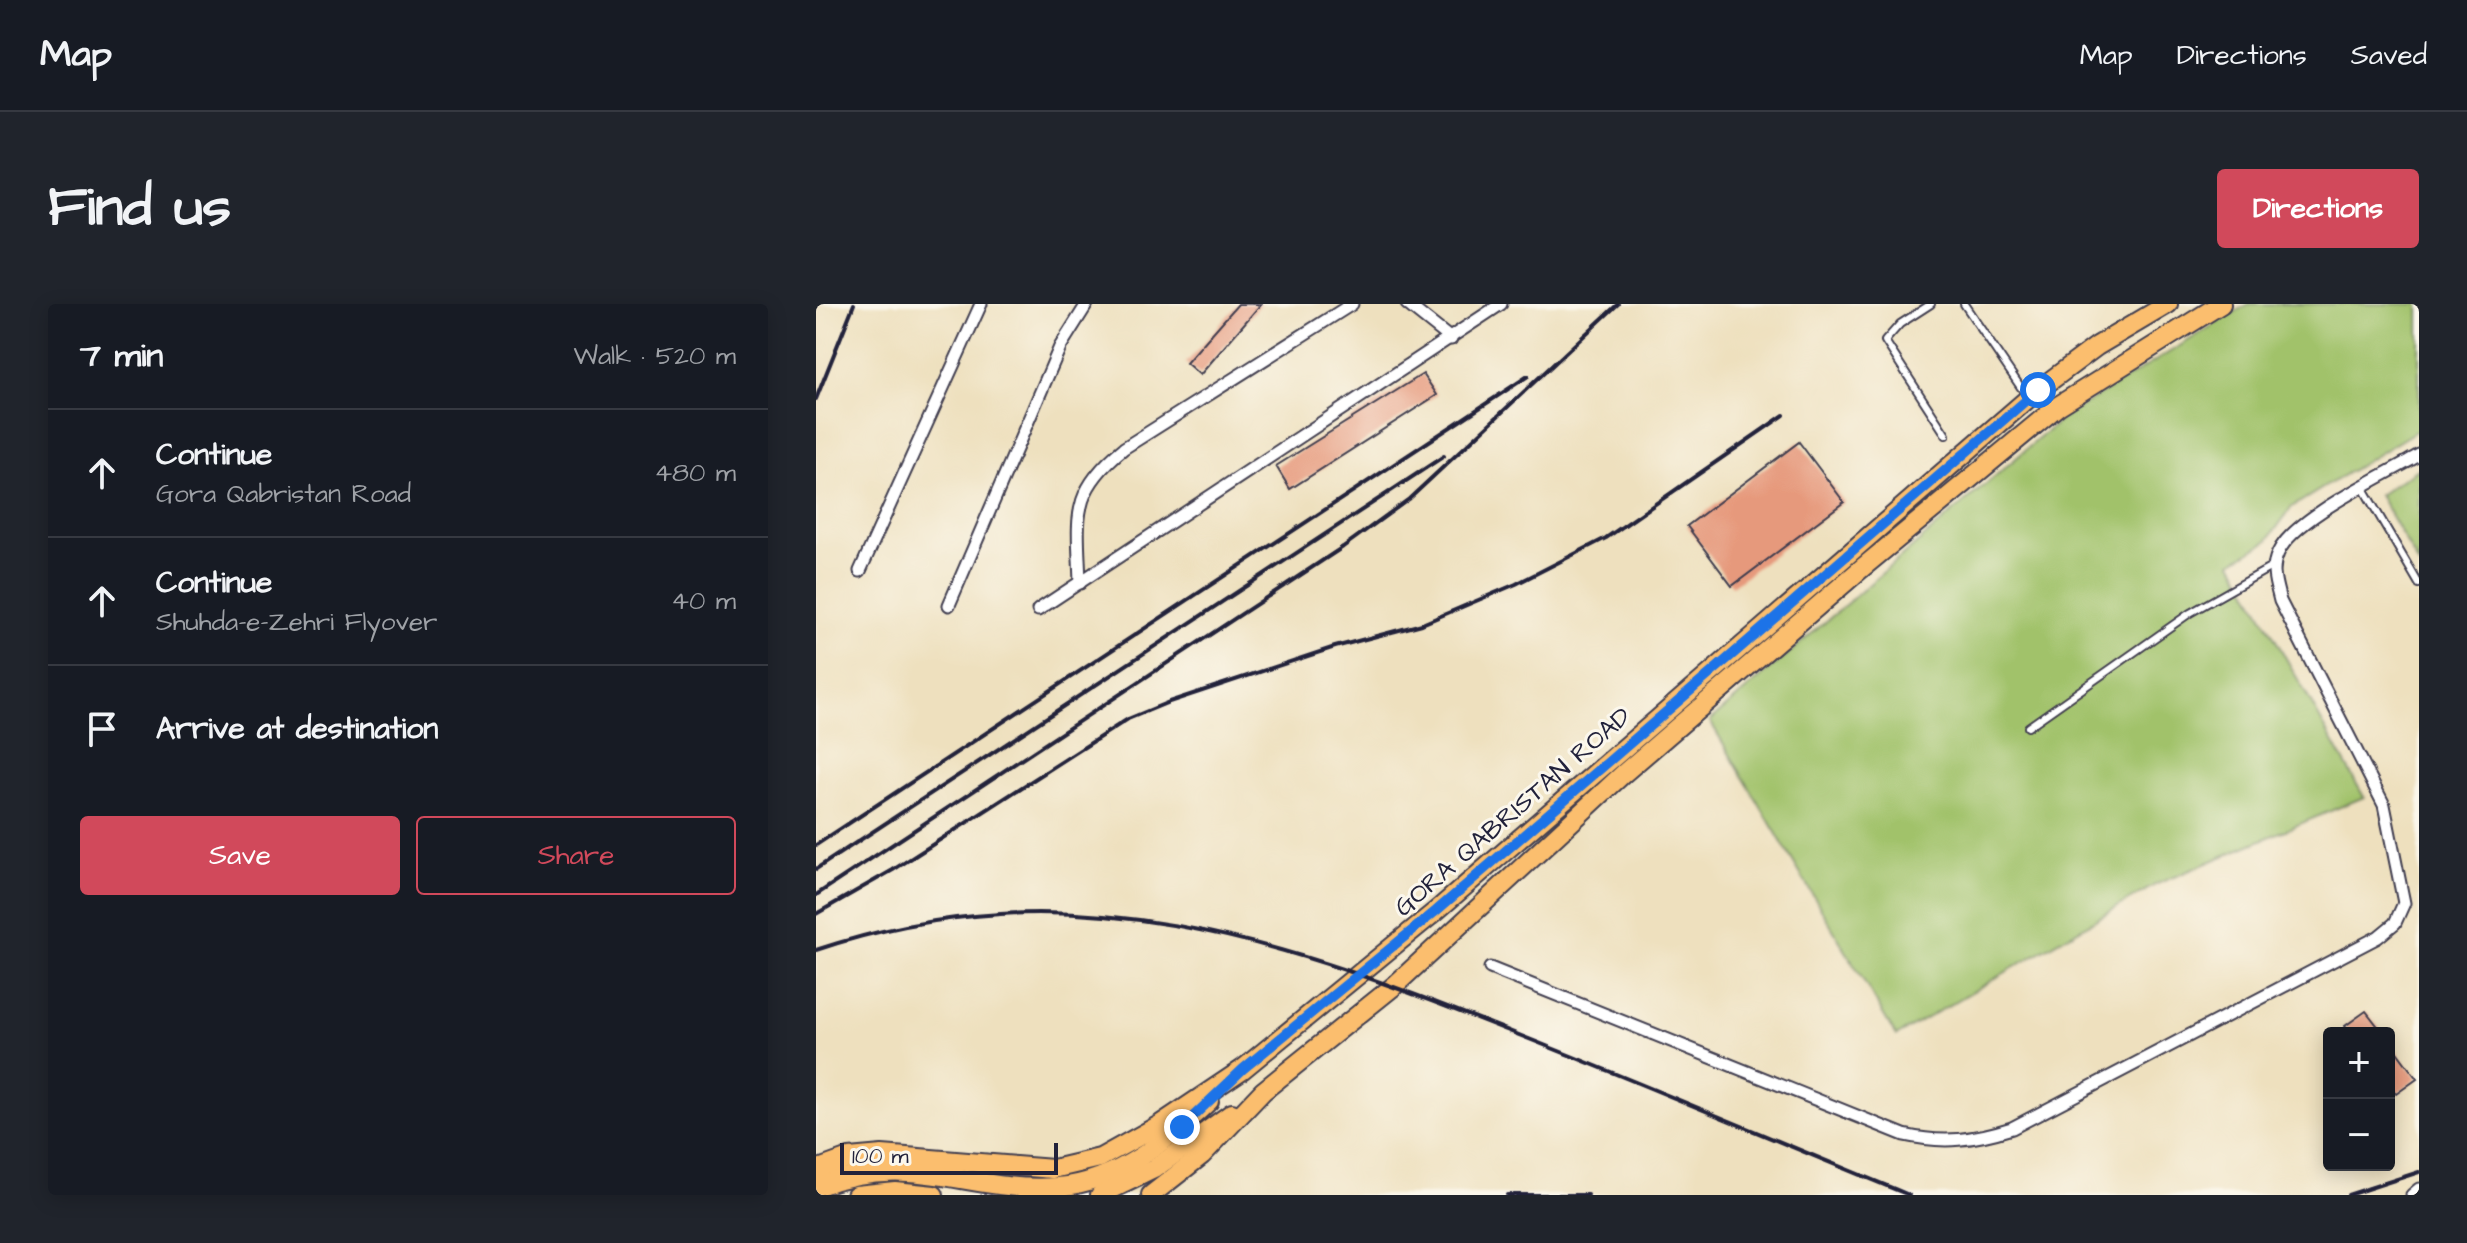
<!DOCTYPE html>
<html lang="en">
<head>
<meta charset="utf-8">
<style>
	body { margin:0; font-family:"Architects Daughter",sans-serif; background:#20242c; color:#f1f3f6 }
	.controls { position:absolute; right:24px; bottom:24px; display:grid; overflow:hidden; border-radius:8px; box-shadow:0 4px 20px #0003 }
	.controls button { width:72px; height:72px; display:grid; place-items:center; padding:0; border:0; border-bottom:2px solid #363941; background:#171b24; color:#f1f3f6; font:40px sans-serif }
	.scale { position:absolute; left:24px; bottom:20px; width:218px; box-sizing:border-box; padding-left:8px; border:4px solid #22223b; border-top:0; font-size:22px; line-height:28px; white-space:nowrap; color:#22223b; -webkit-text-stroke:6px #fbf7ec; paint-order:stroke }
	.stop { position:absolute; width:24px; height:24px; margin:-18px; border:6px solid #1a73e8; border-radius:50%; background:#fff }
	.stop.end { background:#1a73e8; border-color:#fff; box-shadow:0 2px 8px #0008 }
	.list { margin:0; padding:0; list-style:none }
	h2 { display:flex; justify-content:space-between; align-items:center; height:104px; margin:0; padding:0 32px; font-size:34px }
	h2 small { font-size:26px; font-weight:400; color:#9ea1a6 }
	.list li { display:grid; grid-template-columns:52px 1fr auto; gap:24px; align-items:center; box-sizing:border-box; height:128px; padding:0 32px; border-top:2px solid #363941 }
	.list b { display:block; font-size:30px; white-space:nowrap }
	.list p { margin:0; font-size:26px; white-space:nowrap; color:#9ea1a6 }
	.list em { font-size:26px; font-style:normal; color:#9ea1a6 }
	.actions { display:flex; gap:16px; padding:24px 32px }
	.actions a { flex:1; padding:18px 0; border:2px solid #d1495b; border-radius:8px; text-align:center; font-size:28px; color:#d1495b }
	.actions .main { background:#d1495b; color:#fff }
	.icon { flex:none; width:44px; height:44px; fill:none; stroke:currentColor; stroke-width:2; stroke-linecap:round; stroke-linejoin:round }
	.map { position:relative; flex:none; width:1603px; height:891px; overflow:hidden; border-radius:8px }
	header { display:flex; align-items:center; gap:48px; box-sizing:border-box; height:112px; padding:0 40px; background:#171b24; border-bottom:2px solid #363941 }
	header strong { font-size:38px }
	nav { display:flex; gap:44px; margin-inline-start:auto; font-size:28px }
	.intro { display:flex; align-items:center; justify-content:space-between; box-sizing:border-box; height:192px; padding:0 48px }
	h1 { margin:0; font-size:56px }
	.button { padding:20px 36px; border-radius:8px; background:#d1495b; color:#fff; font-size:28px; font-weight:700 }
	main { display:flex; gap:48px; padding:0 48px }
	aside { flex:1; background:#171b24; border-radius:8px; box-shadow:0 4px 20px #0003 }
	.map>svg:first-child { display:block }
	.green { fill:#a1c26a; stroke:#627252; stroke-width:2 }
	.building { fill:#e6997b }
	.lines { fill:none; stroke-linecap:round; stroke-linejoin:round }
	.lane-casing { stroke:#413e4f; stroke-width:10 }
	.street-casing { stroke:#413e4f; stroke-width:15 }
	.primary-casing { stroke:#413e4f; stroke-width:22 }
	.lane { stroke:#fff; stroke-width:6 }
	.street { stroke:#fff; stroke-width:11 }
	.primary { stroke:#fbbe6e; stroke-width:18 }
	.rail { stroke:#22223b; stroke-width:4 }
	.route { stroke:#1a73e8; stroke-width:10 }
	.labels { text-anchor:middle; stroke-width:6; stroke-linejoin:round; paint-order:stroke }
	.street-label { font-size:26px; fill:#22223b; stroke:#fbf7ec }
</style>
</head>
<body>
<header>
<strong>Map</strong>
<nav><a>Map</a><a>Directions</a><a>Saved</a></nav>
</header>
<div class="intro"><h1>Find us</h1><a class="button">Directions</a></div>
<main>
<aside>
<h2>7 min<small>Walk · 520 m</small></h2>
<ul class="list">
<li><svg class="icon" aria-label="ahead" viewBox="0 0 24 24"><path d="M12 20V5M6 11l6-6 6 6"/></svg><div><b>Continue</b><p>Gora Qabristan Road</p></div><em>480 m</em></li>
<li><svg class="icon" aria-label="ahead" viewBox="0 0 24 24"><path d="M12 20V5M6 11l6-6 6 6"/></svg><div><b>Continue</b><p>Shuhda-e-Zehri Flyover</p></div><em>40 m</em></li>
<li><svg class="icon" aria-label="arrive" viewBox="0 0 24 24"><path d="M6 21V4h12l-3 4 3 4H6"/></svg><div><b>Arrive at destination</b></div></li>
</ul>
<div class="actions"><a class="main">Save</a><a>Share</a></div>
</aside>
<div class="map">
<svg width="1603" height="891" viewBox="0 0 1603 891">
	<rect width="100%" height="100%" fill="#fbf7ec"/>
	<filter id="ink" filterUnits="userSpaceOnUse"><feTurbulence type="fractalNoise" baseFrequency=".0125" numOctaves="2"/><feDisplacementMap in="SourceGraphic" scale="16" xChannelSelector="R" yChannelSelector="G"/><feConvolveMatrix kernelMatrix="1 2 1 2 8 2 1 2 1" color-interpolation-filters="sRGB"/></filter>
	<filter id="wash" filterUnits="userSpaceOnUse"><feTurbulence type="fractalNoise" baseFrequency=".006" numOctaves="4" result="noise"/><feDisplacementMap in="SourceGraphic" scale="32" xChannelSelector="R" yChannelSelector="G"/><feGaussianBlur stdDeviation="1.8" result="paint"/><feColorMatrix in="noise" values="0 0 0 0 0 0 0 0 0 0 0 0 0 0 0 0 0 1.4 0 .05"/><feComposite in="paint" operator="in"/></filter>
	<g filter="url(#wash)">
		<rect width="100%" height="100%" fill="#eee0be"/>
		<g class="green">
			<polygon points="1432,0 1603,0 1603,125 1476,203 1451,237 1416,258 1548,493 1341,580 1080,732 894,417 1248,113"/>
			<polygon points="1603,164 1603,261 1563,191"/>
		</g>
		<g id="blocks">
			<g class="building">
				<polygon points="422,0 445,0 384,71 370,59"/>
				<polygon points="607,70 621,91 474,185 460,162"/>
				<polygon points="983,138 1028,198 916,282 871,222"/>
				<polygon points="1550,707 1567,729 1534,729 1529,722"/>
				<polygon points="1573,737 1601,775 1580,790 1573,781"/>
			</g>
		</g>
	</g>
	<g filter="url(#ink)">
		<use href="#blocks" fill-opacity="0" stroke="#413e4f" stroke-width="2"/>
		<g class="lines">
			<g class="lane-casing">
				<g id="lane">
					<polyline points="1115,0 1084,20 1069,37 1130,131"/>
					<polyline points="1148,0 1210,91"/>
					<polyline points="1547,184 1603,280"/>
					<polyline points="1212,423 1374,309 1459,261"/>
				</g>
			</g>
			<g class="street-casing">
				<g id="street">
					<polyline points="591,0 635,35"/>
					<polyline points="44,267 165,0"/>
					<path d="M264,279C262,213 253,189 308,144L536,0"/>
					<polyline points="133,301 244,43 271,0"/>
					<polyline points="222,306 685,0"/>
					<path d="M674,664L1088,831C1128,840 1158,836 1196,824L1562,633L1579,619L1588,599L1568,501L1464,297C1460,280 1454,266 1462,249C1477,214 1568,172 1603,151"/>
					<polyline points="1596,891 1603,885"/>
				</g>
			</g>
			<g class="primary-casing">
				<g id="primary">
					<polyline points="0,866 33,854 66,851 237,865 284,854 345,820 427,765 620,607 1222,86 1281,42 1352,0"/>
					<path d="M0,883C97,845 151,890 242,883C301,878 352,836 393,797"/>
					<polyline points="40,891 79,887 118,891"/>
					<polyline points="284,891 338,865 416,809"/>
					<polyline points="335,891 386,851 447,787 578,682 807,470 1046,264 1242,102 1405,0"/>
				</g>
			</g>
			<use href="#lane" class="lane"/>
			<use href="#street" class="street"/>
			<use href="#primary" class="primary"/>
			<g class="rail">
				<polyline points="0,95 38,0"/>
				<polyline points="0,541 712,72"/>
				<polyline points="0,565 628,152"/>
				<polyline points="0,591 527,243 593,195 802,0"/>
				<polyline points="0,610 77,566 312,415 353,398 519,343 606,320 700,280 790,234 968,111"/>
				<path d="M0,646C255,560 470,638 708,733C837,784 965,839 1093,891"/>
				<polyline points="691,891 772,891"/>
				<polyline points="1532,891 1603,868"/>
			</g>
		</g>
	</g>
	<g class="lines" filter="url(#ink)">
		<polyline class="route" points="366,823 427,765 620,607 1222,86"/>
	</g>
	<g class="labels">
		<g class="street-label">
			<text transform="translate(696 507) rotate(-41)" y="9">GORA QABRISTAN ROAD</text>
		</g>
	</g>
</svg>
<div class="controls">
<button>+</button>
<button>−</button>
</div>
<div class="scale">100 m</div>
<div class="stop" style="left:1222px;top:86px"></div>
<div class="stop end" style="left:366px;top:823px"></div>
</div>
</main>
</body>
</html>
